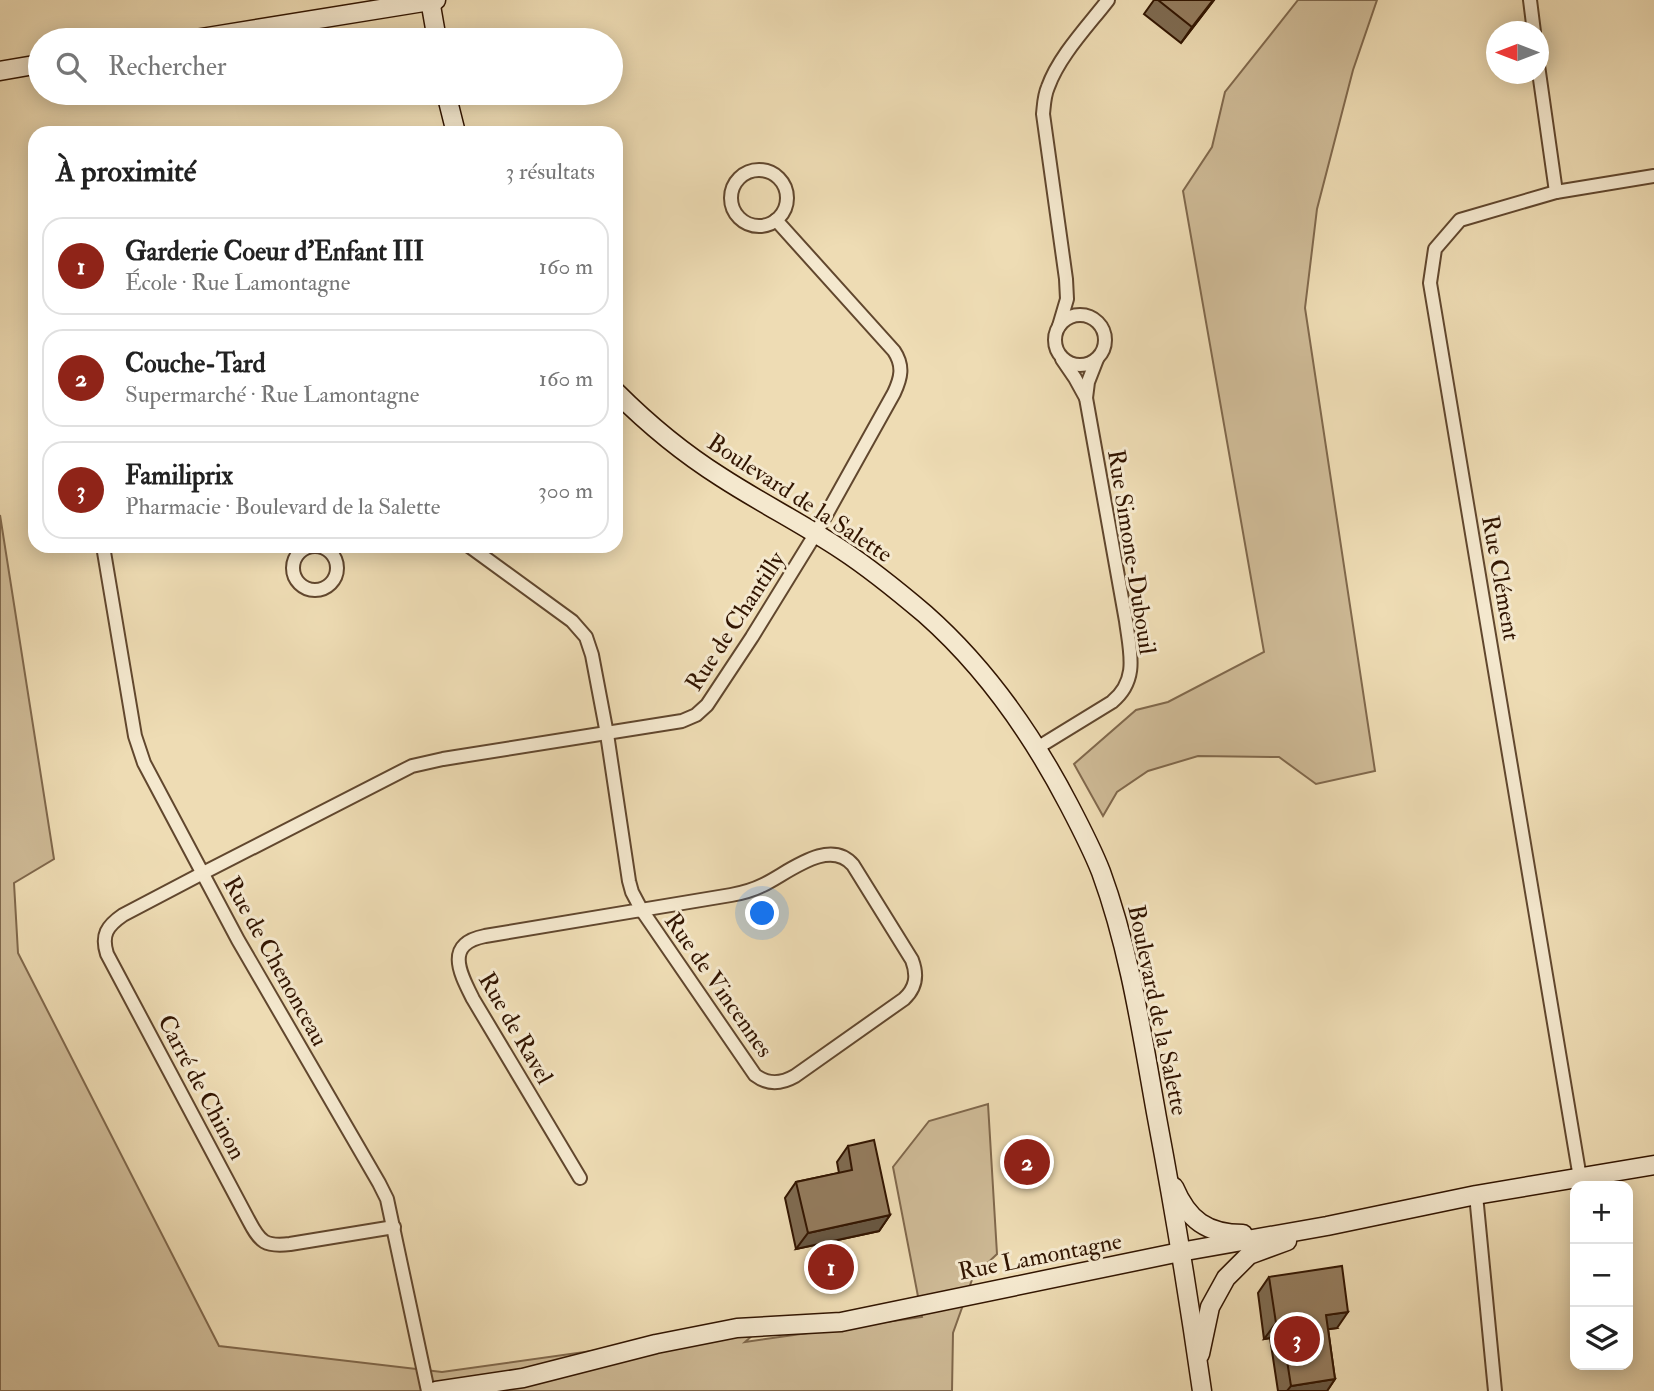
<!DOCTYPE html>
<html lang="fr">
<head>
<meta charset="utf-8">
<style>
	body { margin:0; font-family:"IM FELL Double Pica",serif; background:#f6f6f6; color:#222 }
	.controls { position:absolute; right:21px; bottom:21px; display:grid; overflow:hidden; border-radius:14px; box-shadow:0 4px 18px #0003 }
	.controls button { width:63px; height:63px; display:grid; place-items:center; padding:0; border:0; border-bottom:2px solid #e0e0e0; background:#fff; color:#222; font:35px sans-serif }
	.compass { position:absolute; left:1486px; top:21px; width:63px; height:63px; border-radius:50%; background:#fff; box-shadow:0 4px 18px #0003; rotate:270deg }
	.you { position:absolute; left:763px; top:914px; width:24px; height:24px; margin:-18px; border:5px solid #fff; border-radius:50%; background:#1a73e8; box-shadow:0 0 0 10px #1a73e833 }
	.badge { display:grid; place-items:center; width:46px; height:46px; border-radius:50%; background:#8f2418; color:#fff; font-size:23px; font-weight:700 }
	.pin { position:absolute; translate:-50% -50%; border:4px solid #fff; box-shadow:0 2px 7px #0006 }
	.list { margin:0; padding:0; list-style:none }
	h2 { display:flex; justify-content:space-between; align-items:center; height:91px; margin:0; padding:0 28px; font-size:30px }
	h2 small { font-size:23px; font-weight:400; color:#767676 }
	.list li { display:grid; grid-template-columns:46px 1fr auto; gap:21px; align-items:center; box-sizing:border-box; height:98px; margin:0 14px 14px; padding:0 14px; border:2px solid #e0e0e0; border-radius:21px }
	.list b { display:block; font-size:26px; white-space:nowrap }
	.list p { margin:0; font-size:23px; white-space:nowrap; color:#767676 }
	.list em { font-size:23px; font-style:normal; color:#767676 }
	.icon { flex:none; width:38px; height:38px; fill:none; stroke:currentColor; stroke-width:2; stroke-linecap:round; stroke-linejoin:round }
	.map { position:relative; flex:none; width:1654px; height:1391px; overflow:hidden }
	.search { position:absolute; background:#fff; box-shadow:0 4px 18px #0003; left:28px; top:28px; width:595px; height:77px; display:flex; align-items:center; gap:18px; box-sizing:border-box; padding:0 24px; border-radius:38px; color:#767676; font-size:26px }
	.panel { position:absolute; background:#fff; box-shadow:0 4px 18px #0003; left:28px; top:126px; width:595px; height:427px; border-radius:21px }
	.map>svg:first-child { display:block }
	.green { fill:#ceba96; stroke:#80684c; stroke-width:2 }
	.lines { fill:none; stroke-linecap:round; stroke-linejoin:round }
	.street-casing { stroke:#61472e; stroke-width:16 }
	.secondary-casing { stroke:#321501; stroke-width:21 }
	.street { stroke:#f4e8ce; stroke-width:12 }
	.secondary { stroke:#f4e8ce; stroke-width:18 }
	.wall { fill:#7f6b51; stroke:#321501; stroke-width:2 }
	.shaded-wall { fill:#685742; stroke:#321501; stroke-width:2 }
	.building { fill:#947c5e; stroke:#321501; stroke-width:2 }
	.labels { text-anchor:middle; stroke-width:6; stroke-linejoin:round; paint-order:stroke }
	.street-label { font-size:24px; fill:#321501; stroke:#f4e8ce }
</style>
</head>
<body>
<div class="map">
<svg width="1654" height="1391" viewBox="0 0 1654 1391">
	<rect width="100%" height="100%" fill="#eedcb4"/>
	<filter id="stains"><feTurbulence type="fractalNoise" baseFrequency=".00286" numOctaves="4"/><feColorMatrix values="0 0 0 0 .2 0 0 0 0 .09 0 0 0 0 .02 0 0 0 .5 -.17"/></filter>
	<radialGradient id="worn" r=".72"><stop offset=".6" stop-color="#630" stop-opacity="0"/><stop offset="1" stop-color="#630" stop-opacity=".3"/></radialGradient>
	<g class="green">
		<polygon points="1298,0 1377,0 1353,70 1317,209 1305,308 1375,771 1316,784 1279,757 1198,756 1148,771 1117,792 1103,816 1074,764 1136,710 1168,702 1264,652 1183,191 1212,147 1225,92"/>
		<polygon points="0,515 54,859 14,883 18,953 219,1346 442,1372 762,1327 745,1342 922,1317 893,1167 929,1121 988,1104 997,1254 973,1277 953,1333 952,1391 0,1391"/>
	</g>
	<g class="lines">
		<g class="street-casing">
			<g id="street">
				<polyline points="1530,0 1534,32"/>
				<polyline points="1538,65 1556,192 1460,220 1435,249 1430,283 1580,1178"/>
				<circle cx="759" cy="198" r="28"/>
				<polyline points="1556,192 1654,176"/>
				<circle cx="1080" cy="340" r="25"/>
				<path d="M1059,326L1067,299L1066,279L1043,114C1044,105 1044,96 1048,87C1059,56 1088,26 1108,0"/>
				<polyline points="1086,398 1088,382 1097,359"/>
				<polyline points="103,546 135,736 144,763 238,940 379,1183 387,1199 428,1391"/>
				<path d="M469,546L572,621L586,637L592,655L607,734L629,881L632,892L641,909L755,1075C768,1085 781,1084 795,1076L904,999C916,988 918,976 912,960L853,865C829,837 788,873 763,885C753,890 742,893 731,895L485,936C444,944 460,973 473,999L580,1178"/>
				<circle cx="315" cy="568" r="22"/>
				<path d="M1037,748L1112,702C1139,680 1130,652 1126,621L1086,398L1075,378L1062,359"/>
				<polyline points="1476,1195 1495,1391"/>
				<path d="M394,1227L290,1244C265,1247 260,1242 249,1221L107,954C101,935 107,926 123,915L203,873L412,766L443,759L682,721L696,715L707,705L752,637L816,533L894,393C901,378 904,366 894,351L776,220"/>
			</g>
		</g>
		<g class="secondary-casing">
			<g id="secondary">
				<polyline points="430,0 437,40"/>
				<polyline points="189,40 436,0"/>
				<polyline points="0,71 40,64"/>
				<polyline points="446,93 456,133"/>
				<path d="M616,392C648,424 683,453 721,477C761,503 803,524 842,550C871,569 899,592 925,614C985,667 1032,734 1069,805C1080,826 1092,849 1101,872C1130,951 1142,1035 1157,1118C1174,1208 1189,1300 1202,1391"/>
				<path d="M1174,1187C1188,1220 1207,1234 1243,1234"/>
				<polyline points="1200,1354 1210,1307 1226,1278 1249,1255 1287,1241"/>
				<polyline points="436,1391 523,1378 656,1344 737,1328 841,1322 1180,1252 1327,1226 1476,1195 1654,1165"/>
			</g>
		</g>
		<use href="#street" class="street"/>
		<use href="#secondary" class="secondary"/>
	</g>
	<g class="wall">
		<polygon points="1154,0 1214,0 1181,43 1144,14"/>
		<polygon points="848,1146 890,1215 879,1231 796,1249 785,1198 796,1182 839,1173 837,1162"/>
		<polygon points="1269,1277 1337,1328 1328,1329 1335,1379 1327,1391 1278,1391 1270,1338 1264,1339 1258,1293"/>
	</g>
	<g class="shaded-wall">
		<polygon points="1213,0 1214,0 1181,43 1192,27"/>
		<polygon points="890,1215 879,1231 796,1249 808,1233"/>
		<polygon points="1348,1312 1337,1328 1315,1331 1326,1315"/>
		<polygon points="1281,1322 1270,1338 1264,1339 1276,1323"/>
		<polygon points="1335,1379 1327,1391 1287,1391 1291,1386"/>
	</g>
	<g class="building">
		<polygon points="1158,0 1213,0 1192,27"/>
		<polygon points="874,1140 890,1215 808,1233 796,1182 852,1170 848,1146"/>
		<polygon points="1342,1266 1348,1312 1326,1315 1335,1379 1291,1386 1281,1322 1276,1323 1269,1277"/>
	</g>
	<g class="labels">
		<g class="street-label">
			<text transform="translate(800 498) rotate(33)" y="8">Boulevard de la Salette</text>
			<text transform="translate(1132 552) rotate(81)" y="8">Rue Simone-Dubouil</text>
			<text transform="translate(1501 578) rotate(80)" y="8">Rue Clément</text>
			<text transform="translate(735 621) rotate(-57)" y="8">Rue de Chantilly</text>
			<text transform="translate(276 961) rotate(61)" y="8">Rue de Chenonceau</text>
			<text transform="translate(719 985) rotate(55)" y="8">Rue de Vincennes</text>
			<text transform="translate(1158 1010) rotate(78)" y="8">Boulevard de la Salette</text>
			<text transform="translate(516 1028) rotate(60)" y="8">Rue de Ravel</text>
			<text transform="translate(202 1087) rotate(62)" y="8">Carré de Chinon</text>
			<text transform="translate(1040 1256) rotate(-11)" y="8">Rue Lamontagne</text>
		</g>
	</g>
	<rect width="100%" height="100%" filter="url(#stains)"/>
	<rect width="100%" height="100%" fill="url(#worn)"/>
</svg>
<div class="controls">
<button>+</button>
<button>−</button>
<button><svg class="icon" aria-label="layers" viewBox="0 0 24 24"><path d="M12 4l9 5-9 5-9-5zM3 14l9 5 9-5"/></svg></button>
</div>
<svg class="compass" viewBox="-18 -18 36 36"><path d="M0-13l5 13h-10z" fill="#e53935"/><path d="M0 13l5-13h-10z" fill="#767676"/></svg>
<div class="you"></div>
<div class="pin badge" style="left:831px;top:1267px">1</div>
<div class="pin badge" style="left:1027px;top:1162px">2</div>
<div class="pin badge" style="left:1297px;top:1339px">3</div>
<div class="search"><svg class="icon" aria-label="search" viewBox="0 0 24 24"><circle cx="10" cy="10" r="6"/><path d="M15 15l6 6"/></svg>Rechercher</div>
<section class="panel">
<h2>À proximité<small>3 résultats</small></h2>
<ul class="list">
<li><span class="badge">1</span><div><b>Garderie Coeur d'Enfant III</b><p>École · Rue Lamontagne</p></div><em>160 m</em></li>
<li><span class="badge">2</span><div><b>Couche-Tard</b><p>Supermarché · Rue Lamontagne</p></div><em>160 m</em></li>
<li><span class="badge">3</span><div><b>Familiprix</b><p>Pharmacie · Boulevard de la Salette</p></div><em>300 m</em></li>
</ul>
</section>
</div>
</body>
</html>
